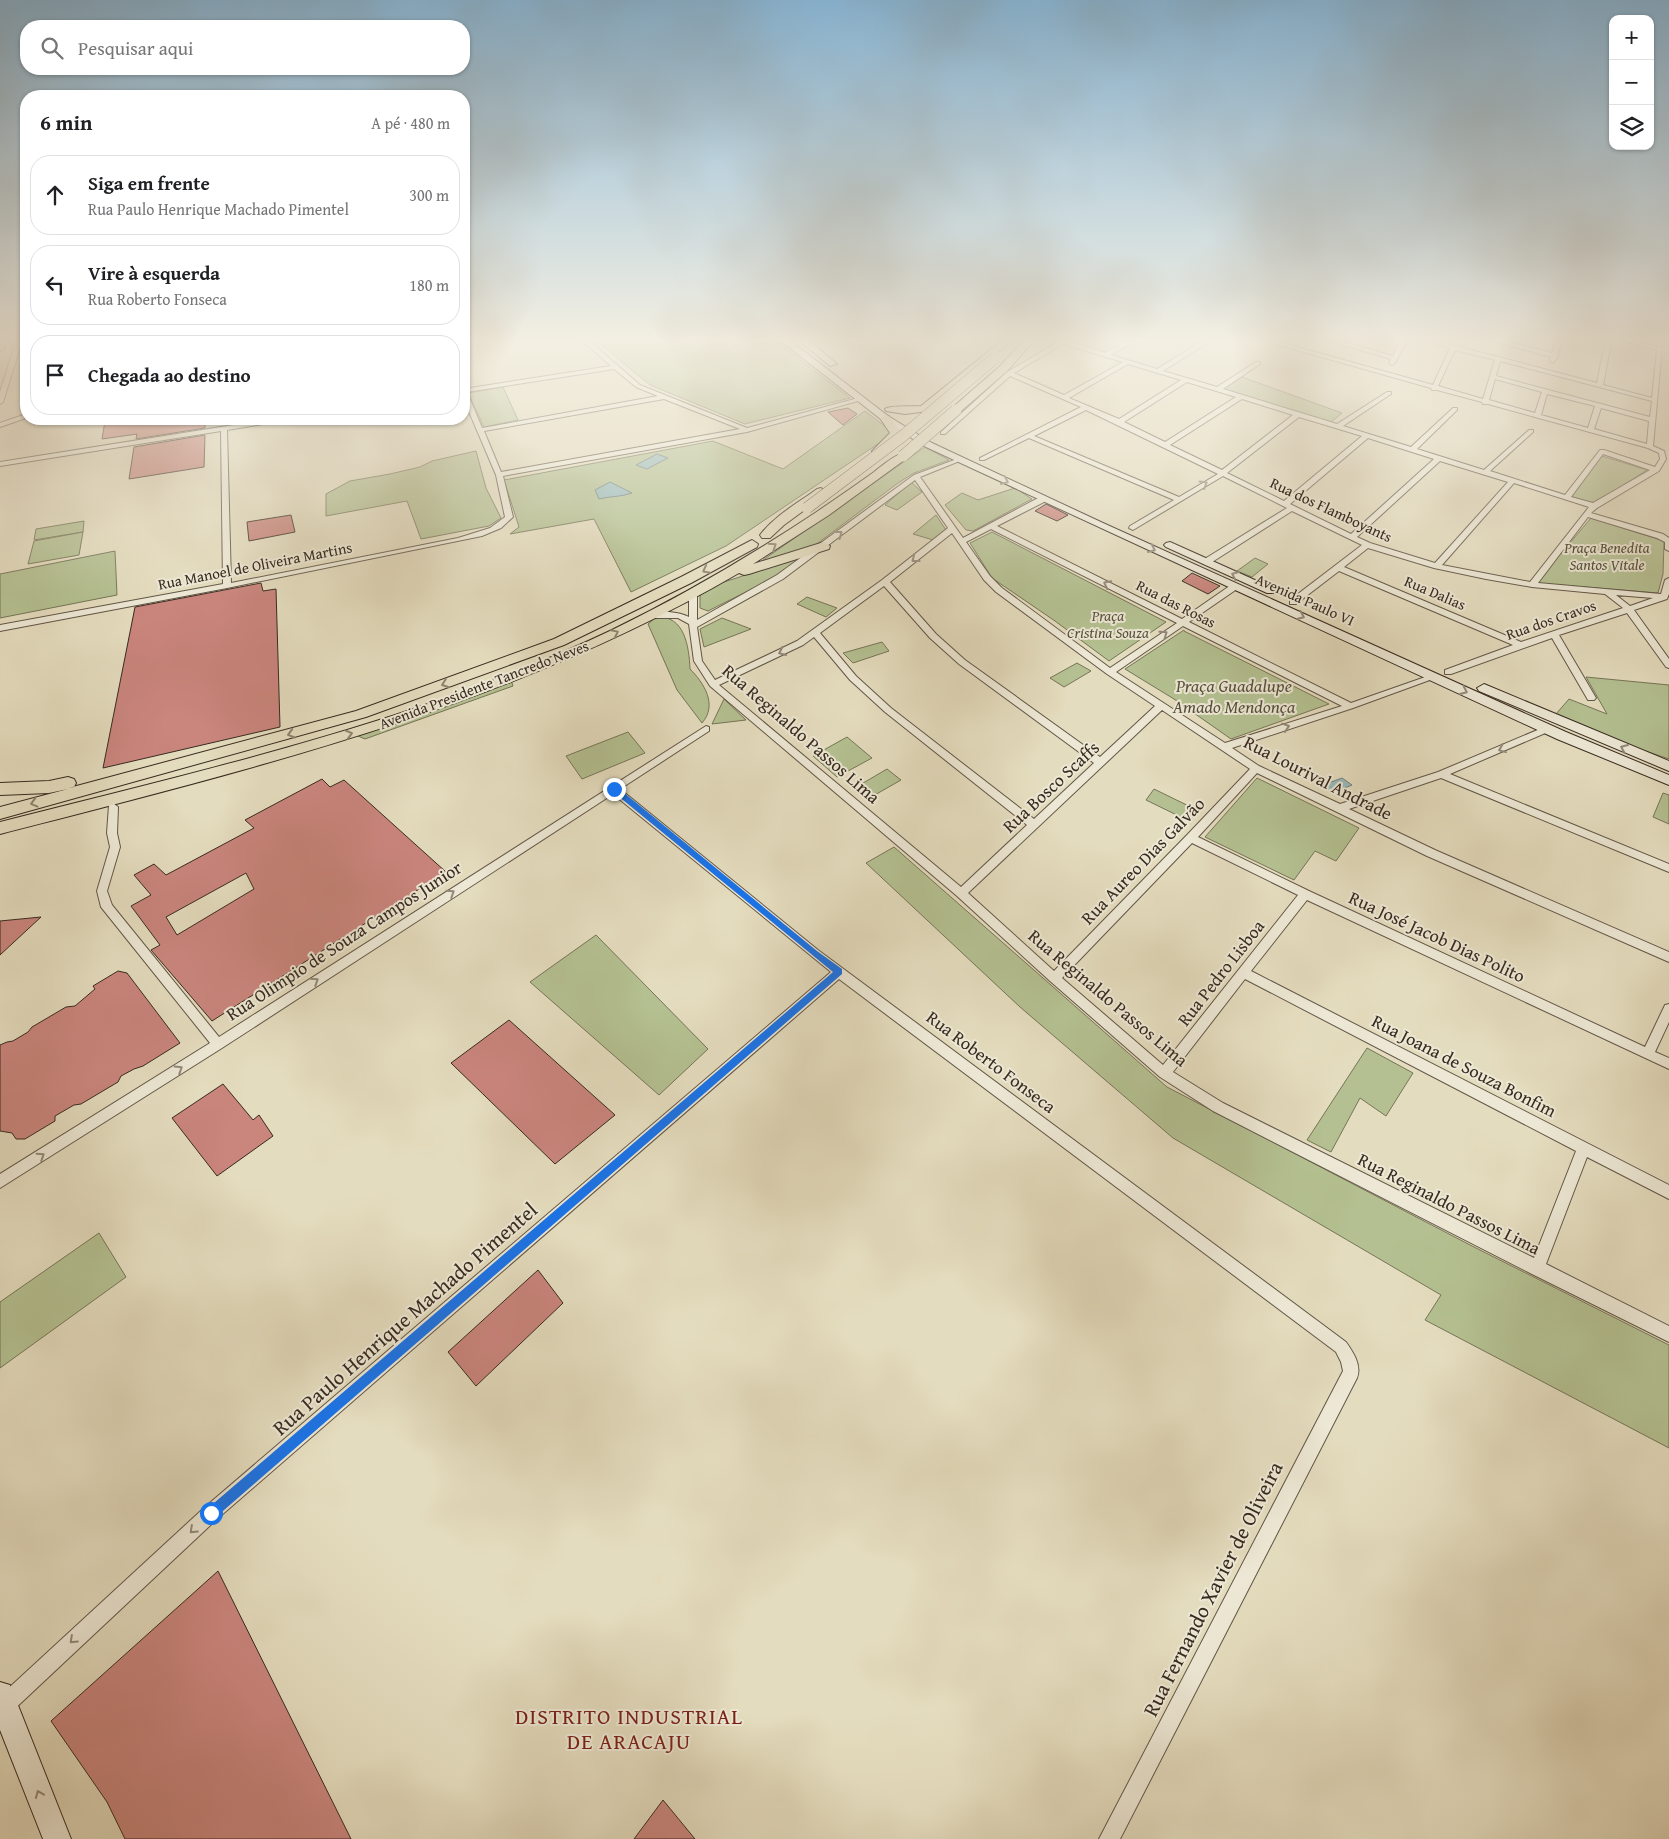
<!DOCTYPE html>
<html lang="pt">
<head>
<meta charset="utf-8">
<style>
	body { margin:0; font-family:"Gentium Book Plus",serif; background:#f6f6f6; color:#202124 }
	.controls { position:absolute; right:15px; top:15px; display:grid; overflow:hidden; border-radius:10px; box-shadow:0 1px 4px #0004 }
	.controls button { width:45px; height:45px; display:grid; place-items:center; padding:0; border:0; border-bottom:1px solid #e0e0e0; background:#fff; color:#202124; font:25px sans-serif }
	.stop { position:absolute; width:15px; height:15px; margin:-11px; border:4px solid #1a73e8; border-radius:50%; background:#fff }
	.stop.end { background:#1a73e8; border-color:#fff; box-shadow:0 1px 5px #0008 }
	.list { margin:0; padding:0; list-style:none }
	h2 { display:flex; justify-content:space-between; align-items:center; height:65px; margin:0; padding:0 20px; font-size:21px }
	h2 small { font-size:16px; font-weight:400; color:#757577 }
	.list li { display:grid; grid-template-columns:32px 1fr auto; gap:15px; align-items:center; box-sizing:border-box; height:80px; margin:0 10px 10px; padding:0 10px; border:1px solid #e0e0e0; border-radius:20px }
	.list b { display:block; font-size:19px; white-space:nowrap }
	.list p { margin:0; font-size:16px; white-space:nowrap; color:#757577 }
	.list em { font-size:16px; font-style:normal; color:#757577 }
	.icon { flex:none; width:28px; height:28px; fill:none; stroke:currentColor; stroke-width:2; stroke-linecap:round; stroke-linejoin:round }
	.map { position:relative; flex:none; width:1669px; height:1839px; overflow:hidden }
	.search { position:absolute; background:#fff; box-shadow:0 1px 4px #0004; left:20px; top:20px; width:450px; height:55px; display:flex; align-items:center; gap:12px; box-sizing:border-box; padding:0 18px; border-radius:20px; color:#757577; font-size:19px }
	.panel { position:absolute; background:#fff; box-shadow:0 1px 4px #0004; left:20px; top:90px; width:450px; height:335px; border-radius:20px }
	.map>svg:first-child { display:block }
	.green { fill:#b4c091; stroke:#767558 }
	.water { fill:#98baba; stroke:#71807c }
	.building { fill:#ca857d; stroke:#372a1f; fill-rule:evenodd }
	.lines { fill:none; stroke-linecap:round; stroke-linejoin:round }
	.minor-casing { stroke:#625647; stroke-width:2 }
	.secondary-casing { stroke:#372a1f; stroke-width:2 }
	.primary-casing { stroke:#372a1f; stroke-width:2 }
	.minor { fill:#ede8d5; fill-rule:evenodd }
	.secondary { fill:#ede8d5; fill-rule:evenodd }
	.primary { fill:#e4dcbe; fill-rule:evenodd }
	.primary-bridge-casing { stroke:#372a1f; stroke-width:12; stroke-linecap:butt }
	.primary-bridge { stroke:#e4dcbe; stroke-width:11 }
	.oneway { stroke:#92897a }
	.oneway2 { stroke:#8e836e }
	.route { fill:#1a73e8 }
	.labels { text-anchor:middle; stroke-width:4; stroke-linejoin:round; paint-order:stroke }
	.far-street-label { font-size:15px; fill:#372a1f; stroke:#ede8d5 }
	.far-park-label { font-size:15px; font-style:italic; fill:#56503c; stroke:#ede8d5 }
	.park-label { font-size:18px; font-style:italic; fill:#56503c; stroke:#ede8d5 }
	.street-label { font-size:18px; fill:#372a1f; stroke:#ede8d5 }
	.near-street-label { font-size:21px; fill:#372a1f; stroke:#ede8d5 }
	.near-neighbourhood-label { font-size:22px; letter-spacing:1px; fill:#7a1f14; stroke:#ede8d5 }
</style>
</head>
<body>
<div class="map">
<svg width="1669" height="1839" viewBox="0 0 1669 1839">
	<rect width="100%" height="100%" fill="#e4dcbe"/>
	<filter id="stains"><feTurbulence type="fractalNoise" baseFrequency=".004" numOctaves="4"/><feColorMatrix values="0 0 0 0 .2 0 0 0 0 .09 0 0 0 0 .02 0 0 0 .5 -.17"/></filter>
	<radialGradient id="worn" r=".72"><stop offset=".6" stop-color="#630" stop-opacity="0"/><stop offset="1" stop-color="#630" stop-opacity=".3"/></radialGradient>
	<g class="green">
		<polygon points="593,338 772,338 850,398 745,424 650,385"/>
		<polygon points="1066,338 1133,338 1108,353"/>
		<polygon points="1242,377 1342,413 1331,422 1224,389"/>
		<polygon points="503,387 518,420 484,427 468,393"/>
		<polygon points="865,411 894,433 726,546 631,592 594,519 510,534 519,527 504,480 713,441 783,469"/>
		<polygon points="925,447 949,460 914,473 898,483 810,549 756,565"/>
		<polygon points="476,451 486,488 501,518 489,526 421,539 407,501 326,516 326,494 350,481 390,474 420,467 432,461"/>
		<polygon points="1602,456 1647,470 1594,504 1570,496"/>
		<polygon points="911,482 922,492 897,510 885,505"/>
		<polygon points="1015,488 1032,499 973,531 966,530 945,505 962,493 978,500"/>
		<polygon points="936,515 946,530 933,540 913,534"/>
		<polygon points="1591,518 1664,541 1663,574 1658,593 1536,583"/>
		<polygon points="84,521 83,532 34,540 36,529"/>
		<polygon points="83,532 79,555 28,564 34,541"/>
		<polygon points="992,532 1166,622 1109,661 1055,621 992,578 970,543"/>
		<polygon points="115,551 117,595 0,618 0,574"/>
		<polygon points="807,555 766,582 708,611 700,608 700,595 721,583"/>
		<polygon points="1255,558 1268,564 1252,577 1237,571"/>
		<polygon points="807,597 837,608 826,617 797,604"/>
		<path d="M656,617C685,615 689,647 690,669C704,683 718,705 702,723L677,690L648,624Z"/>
		<polygon points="722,618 751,629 704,647 700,629"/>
		<polygon points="1184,630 1184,631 1329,704 1231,739 1174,699 1125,669"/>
		<polygon points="882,642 889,651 853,663 843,653"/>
		<polygon points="1077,663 1091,671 1064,687 1050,678"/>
		<polygon points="1586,677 1669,685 1669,759 1625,744 1556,714 1569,699 1607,714"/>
		<polygon points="511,680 513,686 365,739 358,736"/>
		<polygon points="724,699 746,720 712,724"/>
		<polygon points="628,732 645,753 582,779 566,756"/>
		<polygon points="847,737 872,758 837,777 813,756"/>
		<polygon points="887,769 901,780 866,800 853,789"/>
		<polygon points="1257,778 1359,828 1336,861 1315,851 1294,880 1205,837"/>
		<polygon points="1154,789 1199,811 1189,821 1146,800"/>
		<polygon points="1663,793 1669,795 1669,824 1653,817"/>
		<polygon points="894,847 1167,1087 1472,1246 1669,1345 1669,1448 1425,1320 1441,1295 1173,1138 1020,1007 866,863"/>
		<polygon points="596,935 708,1049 659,1095 530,982"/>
		<polygon points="1367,1048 1413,1073 1386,1116 1360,1098 1331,1152 1307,1140"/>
		<polygon points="99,1233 126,1277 0,1368 0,1302"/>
	</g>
	<g class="water">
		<polygon points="657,454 668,458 647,469 636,465"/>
		<path d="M610,482L632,493C621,497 611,496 599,499L595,490Z"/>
		<polygon points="1342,778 1352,785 1333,793 1323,785"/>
	</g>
	<g class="building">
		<polygon points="848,408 857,414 843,425 828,412"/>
		<polygon points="114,419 205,419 205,428 136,439 137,434 102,439 105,421"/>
		<polygon points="205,435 204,467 129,479 134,447"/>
		<polygon points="1046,504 1068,515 1057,521 1035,511"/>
		<polygon points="291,515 295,532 249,541 247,522"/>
		<polygon points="1192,573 1220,586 1208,594 1182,581"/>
		<polygon points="261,583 263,591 276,589 280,727 103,768 135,607"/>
		<path d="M322,779L330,787L344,780L446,872L212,1021L151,950L160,945L131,906L151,895L134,875L154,864L166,875L254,828L245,820ZM246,873L254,889L177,935L166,917Z"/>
		<polygon points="41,917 0,955 0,921"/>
		<polygon points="118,971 127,973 180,1043 143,1066 134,1069 121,1076 118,1082 81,1104 74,1105 55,1116 55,1121 25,1139 16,1139 12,1133 0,1131 0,1045 7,1042 13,1041 28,1032 32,1027 66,1007 75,1006 95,989 93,986"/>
		<polygon points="509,1020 615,1115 555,1164 451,1063"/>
		<polygon points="223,1084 253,1120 259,1115 273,1136 217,1176 172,1118"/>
		<polygon points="538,1270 563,1303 476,1386 448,1352"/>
		<polygon points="218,1571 351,1839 125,1839 107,1802 51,1721"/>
		<polygon points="663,1800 695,1839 634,1839"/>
	</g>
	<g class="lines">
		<g class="minor-casing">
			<g id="minor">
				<polygon points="17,338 23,338 3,402 0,404 0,392"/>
				<path d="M579,338H586L640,385L747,428L862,397L865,399L747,432L503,476L513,517L501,528L482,536L227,588L0,631V625L223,584L221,431L0,466V462L271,419H285L282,421L227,430L231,583L458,538L490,528L505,517L496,475L464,400V389L611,366ZM614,369L636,387L658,396L482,428L467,392ZM664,399L740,429L501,472L484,431Z"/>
				<path d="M1048,338H1058L1105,353L1132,338H1140L1111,355L1157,369L1199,343L1185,338H1195L1207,343L1163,371L1217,387L1256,362H1260V364L1223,389L1337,424L1387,392H1391V394L1343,426L1411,447L1453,408H1457V410L1417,449L1484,470L1529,430H1533V432L1490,471L1565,495L1600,450H1604L1655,467L1660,459L1659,453L1648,448L1488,404H1483L1482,402L1437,390H1432L1431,388L1254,338H1265L1433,385L1450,348L1415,338H1426L1597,383L1606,338H1612L1603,385L1652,398L1657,350L1613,338H1624L1662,348L1653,446L1664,451L1666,459L1659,471L1597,508L1591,513L1663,534L1669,538V551L1665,549V542L1657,538L1588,517L1538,583L1661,594L1665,580L1669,578V594L1667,599L1634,610L1669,659V668L1666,667L1627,613L1559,635L1596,698L1594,700H1588L1552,638L1451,674H1445V670L1513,645L1339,571L1296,604H1290V600L1362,545L1292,511L1209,564H1203V560L1287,508L1223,476L1133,530L1129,528L1130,526L1174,500L1029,438L984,460H980V458L1081,407L1010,376L945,434H941V432L1007,372L1058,342ZM1063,344L1123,362L1064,395L1014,373ZM1455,350L1495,360L1483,399L1438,386ZM1500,361L1652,401L1650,417L1496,376ZM1128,364L1181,380L1119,419L1069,398ZM1495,379L1542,392L1535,413L1489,400ZM1187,382L1236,397L1165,442L1124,422ZM1547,394L1595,406L1588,428L1541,415ZM1242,399L1293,415L1222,470L1170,445ZM1601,408L1649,421L1647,444L1594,429ZM1086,410L1218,474L1179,497L1034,436ZM1299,417L1362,436L1284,501L1227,473ZM1368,438L1434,459L1351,534L1290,504ZM1603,454L1650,470L1593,503L1571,497ZM1440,461L1508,482L1435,563L1370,543L1357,537ZM1514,483L1589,507L1530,582L1442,565ZM1368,548L1434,568L1486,579L1532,587L1605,594L1623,608L1521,642L1344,567ZM1616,595L1653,598L1630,606Z"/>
				<polygon points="1319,338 1330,338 1393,356 1400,343 1387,338 1408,338 1395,363 1392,365 1389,363 1391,359"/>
				<polygon points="1482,338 1493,338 1552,353 1556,338 1562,338 1558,356 1553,363 1550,361 1551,357"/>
				<polygon points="26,414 26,418 0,427 0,423"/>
				<path d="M957,459L962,460L920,477L963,538L1040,497H1046V501L997,526L1182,619L1231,585H1237V589L1189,622L1351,703L1431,675L1434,674L1438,677L1353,708L1232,748L1259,766L1340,804L1438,772L1547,726L1552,729L1550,731L1450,774L1669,864V872L1441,778L1349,809L1435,850L1669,952V962L1427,856L1257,773L1198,837L1309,891L1645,1047L1665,1005L1669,1004V1022L1655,1052L1669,1058V1069L1307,900L1251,971L1669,1185V1199L1587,1157L1546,1264L1669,1326V1342L1532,1274L1213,1111L1160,1077L1050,981L957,896L710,686L694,661L689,624L678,618H653L649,615C657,609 680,612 689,617V593L693,591L697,593V620L777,575L914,475ZM915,480L948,528L882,580L797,641L715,680L702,661L697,627L783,579ZM991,529L1177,623L1110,668L1002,588L990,576L966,542ZM952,533L984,580L996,592L1107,674L1155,706L1100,757L965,660L936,634L890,582ZM884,586L930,638L959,664L1094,763L1034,819L891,708L856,676L820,633ZM1183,626L1342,706L1225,743L1116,672ZM814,637L850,680L885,712L1027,825L961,887L719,685L803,645ZM1162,710L1250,769L1187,835L1054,971L968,893ZM1192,843L1298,895L1163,1065L1062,978ZM1245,979L1576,1151L1534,1258L1223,1103L1173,1072Z"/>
				<path d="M706,726L709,727V731L620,789L818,950L1346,1342C1353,1352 1362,1365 1357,1378L1120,1839H1099L1343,1371L1341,1362L1336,1352L839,979L217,1519L7,1716L0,1718V1696L205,1507L831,972L613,794L222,1048L0,1188V1174L210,1043L101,907L97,891L110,847L107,833L109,805L113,803L118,807L117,833L120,847L107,891L112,905L219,1037Z"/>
			</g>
		</g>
		<g class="secondary-casing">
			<g id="secondary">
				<polygon points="0,338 7,338 4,348 0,351"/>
				<polygon points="777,338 787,338 888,416 932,443 1103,523 1566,732 1669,775 1669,785 1557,739 926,447 882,420"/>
				<polygon points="796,338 806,338 837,364 830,366"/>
				<polygon points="1170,542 1275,589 1277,591 1275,593 1267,593 1166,547 1164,545 1166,543"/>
				<polygon points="1484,684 1669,761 1669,771 1479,691 1477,688"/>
				<polygon points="0,1682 10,1685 71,1839 43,1839 0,1730"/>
			</g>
		</g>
		<g class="primary-casing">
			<g id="primary">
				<path d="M1005,338H1015L928,411L905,414L886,411L885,409C890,405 912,407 921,406Z"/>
				<polygon points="1026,338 1036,338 1007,371 960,412 952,412 951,410 952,408 999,367"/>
				<polygon points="885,415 889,416 902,434 882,453 878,454 872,451 890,433 880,418"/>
				<path d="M903,453L909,456L907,458L829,515L753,564L824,542L830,546L829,549L749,574L744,575L739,573C509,707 255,768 0,834V822C207,769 419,722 612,630C684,595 752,555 818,511C837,498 856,485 874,472C883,465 893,456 903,453Z"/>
				<path d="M821,488L827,492L825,495L784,525L770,538H762L760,535C774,516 798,503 817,489Z"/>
				<polygon points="752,540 758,544 757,547 691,583 564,645 366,717 0,819 0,807 68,789 49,793 0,795 0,783 49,781 68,777 74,779 76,783 74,787 69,788 356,711 554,639 681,577"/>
			</g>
		</g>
		<use href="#minor" class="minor"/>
		<use href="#secondary" class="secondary"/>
		<use href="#primary" class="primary"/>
		<g class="primary-bridge-casing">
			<g id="primary-bridge">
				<polyline points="903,456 956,410"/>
				<polyline points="807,508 904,435 996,357"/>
			</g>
		</g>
		<use href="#primary-bridge" class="primary-bridge"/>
	</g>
	<defs><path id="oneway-chevron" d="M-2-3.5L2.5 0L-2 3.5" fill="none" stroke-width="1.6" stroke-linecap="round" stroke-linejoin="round" transform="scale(1.25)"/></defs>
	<g class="oneway">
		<use href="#oneway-chevron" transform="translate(1005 481) rotate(25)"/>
		<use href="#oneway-chevron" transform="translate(1204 484) rotate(-31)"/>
		<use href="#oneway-chevron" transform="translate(839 534) rotate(-37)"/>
		<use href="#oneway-chevron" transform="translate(1152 549) rotate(25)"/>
		<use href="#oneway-chevron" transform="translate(915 559) rotate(142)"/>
		<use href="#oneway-chevron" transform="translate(1235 575) rotate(-155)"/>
		<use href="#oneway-chevron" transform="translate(1107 584) rotate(-153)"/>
		<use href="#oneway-chevron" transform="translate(1301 616) rotate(24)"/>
		<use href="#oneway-chevron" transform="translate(1164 634) rotate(-35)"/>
		<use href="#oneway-chevron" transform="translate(782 652) rotate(155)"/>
		<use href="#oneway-chevron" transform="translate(1464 691) rotate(25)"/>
		<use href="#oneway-chevron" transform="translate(1286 727) rotate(-18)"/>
		<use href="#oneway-chevron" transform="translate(1624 748) rotate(-157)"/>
		<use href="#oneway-chevron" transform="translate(1502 749) rotate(158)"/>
		<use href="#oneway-chevron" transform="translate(451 893) rotate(-33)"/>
		<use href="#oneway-chevron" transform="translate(315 981) rotate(-33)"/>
		<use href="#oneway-chevron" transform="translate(179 1069) rotate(-32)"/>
		<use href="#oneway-chevron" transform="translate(41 1156) rotate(-33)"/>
		<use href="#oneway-chevron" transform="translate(193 1530) rotate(137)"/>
		<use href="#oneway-chevron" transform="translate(73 1640) rotate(137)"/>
		<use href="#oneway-chevron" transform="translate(39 1794) rotate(-112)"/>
	</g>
	<g class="oneway2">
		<use href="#oneway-chevron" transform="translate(773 546) rotate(-33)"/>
		<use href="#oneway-chevron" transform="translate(706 570) rotate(152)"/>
		<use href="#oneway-chevron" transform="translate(615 633) rotate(-26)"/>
		<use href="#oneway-chevron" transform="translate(445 684) rotate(160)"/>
		<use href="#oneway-chevron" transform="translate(291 734) rotate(164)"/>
		<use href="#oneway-chevron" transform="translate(349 734) rotate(-16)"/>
		<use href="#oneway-chevron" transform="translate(34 803) rotate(165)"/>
	</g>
	<linearGradient id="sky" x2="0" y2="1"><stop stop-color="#88b6d6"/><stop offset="0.57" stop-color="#f3efe2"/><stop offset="1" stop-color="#f3efe2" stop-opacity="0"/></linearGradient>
	<rect width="1669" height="596" fill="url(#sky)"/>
	<polygon class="route" points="612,787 617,787 817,951 842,969 842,974 216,1517 211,1519 207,1517 205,1513 207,1509 833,972 612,791"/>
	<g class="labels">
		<g class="far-street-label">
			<text transform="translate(1331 510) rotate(25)" y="5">Rua dos Flamboyants</text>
			<text transform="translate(255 566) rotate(-11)" y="5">Rua Manoel de Oliveira Martins</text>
			<text transform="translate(1435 593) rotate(23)" y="5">Rua Dalias</text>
			<text transform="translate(1305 600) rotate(24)" y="5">Avenida Paulo VI</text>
			<text transform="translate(1176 604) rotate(27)" y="5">Rua das Rosas</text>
			<text transform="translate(1551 620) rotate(-19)" y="5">Rua dos Cravos</text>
			<text transform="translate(484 685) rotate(-21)" y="5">Avenida Presidente Tancredo Neves</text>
		</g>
		<g class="far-park-label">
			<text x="1607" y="553">Praça Benedita<tspan x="1607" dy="17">Santos Vitale</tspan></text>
			<text x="1108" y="621">Praça<tspan x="1108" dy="17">Cristina Souza</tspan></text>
		</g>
		<g class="park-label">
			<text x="1234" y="692">Praça Guadalupe<tspan x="1234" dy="21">Amado Mendonça</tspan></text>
		</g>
		<g class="street-label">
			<text transform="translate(801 734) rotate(41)" y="6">Rua Reginaldo Passos Lima</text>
			<text transform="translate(1318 778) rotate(27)" y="6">Rua Lourival Andrade</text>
			<text transform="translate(1051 787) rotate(-43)" y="6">Rua Bosco Scaffs</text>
			<text transform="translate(1143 861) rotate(-46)" y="6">Rua Aureo Dias Galvão</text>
			<text transform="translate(1437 937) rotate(25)" y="6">Rua José Jacob Dias Polito</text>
			<text transform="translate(344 941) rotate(-33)" y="6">Rua Olimpio de Souza Campos Junior</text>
			<text transform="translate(1221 973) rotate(-52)" y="6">Rua Pedro Lisboa</text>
			<text transform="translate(1108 998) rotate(40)" y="6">Rua Reginaldo Passos Lima</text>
			<text transform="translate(991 1062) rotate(37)" y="6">Rua Roberto Fonseca</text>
			<text transform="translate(1464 1066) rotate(27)" y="6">Rua Joana de Souza Bonfim</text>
			<text transform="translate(1449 1204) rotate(27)" y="6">Rua Reginaldo Passos Lima</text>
		</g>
		<g class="near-street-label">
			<text transform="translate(405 1319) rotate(-41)" y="7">Rua Paulo Henrique Machado Pimentel</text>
			<text transform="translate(1213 1589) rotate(-63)" y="7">Rua Fernando Xavier de Oliveira</text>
		</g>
		<g class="near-neighbourhood-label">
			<text x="629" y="1724">DISTRITO INDUSTRIAL<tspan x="629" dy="25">DE ARACAJU</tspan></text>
		</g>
	</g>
	<rect width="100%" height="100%" filter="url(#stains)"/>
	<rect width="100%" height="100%" fill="url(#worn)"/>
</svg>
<div class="controls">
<button>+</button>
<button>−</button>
<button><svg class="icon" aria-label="layers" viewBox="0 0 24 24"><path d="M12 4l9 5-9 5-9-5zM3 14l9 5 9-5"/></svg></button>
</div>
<div class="stop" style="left:211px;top:1513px"></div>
<div class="stop end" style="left:614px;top:789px"></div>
<div class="search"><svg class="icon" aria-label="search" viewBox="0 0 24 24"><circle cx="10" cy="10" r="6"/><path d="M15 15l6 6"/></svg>Pesquisar aqui</div>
<section class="panel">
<h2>6 min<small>A pé · 480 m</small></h2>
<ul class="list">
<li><svg class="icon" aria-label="ahead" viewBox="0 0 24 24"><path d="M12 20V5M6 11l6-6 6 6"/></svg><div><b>Siga em frente</b><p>Rua Paulo Henrique Machado Pimentel</p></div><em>300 m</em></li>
<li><svg class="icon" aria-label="left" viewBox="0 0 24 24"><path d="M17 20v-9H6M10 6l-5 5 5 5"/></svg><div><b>Vire à esquerda</b><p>Rua Roberto Fonseca</p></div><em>180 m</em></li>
<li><svg class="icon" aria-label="arrive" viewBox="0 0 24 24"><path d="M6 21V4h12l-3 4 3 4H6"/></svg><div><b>Chegada ao destino</b></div></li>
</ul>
</section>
</div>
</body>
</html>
